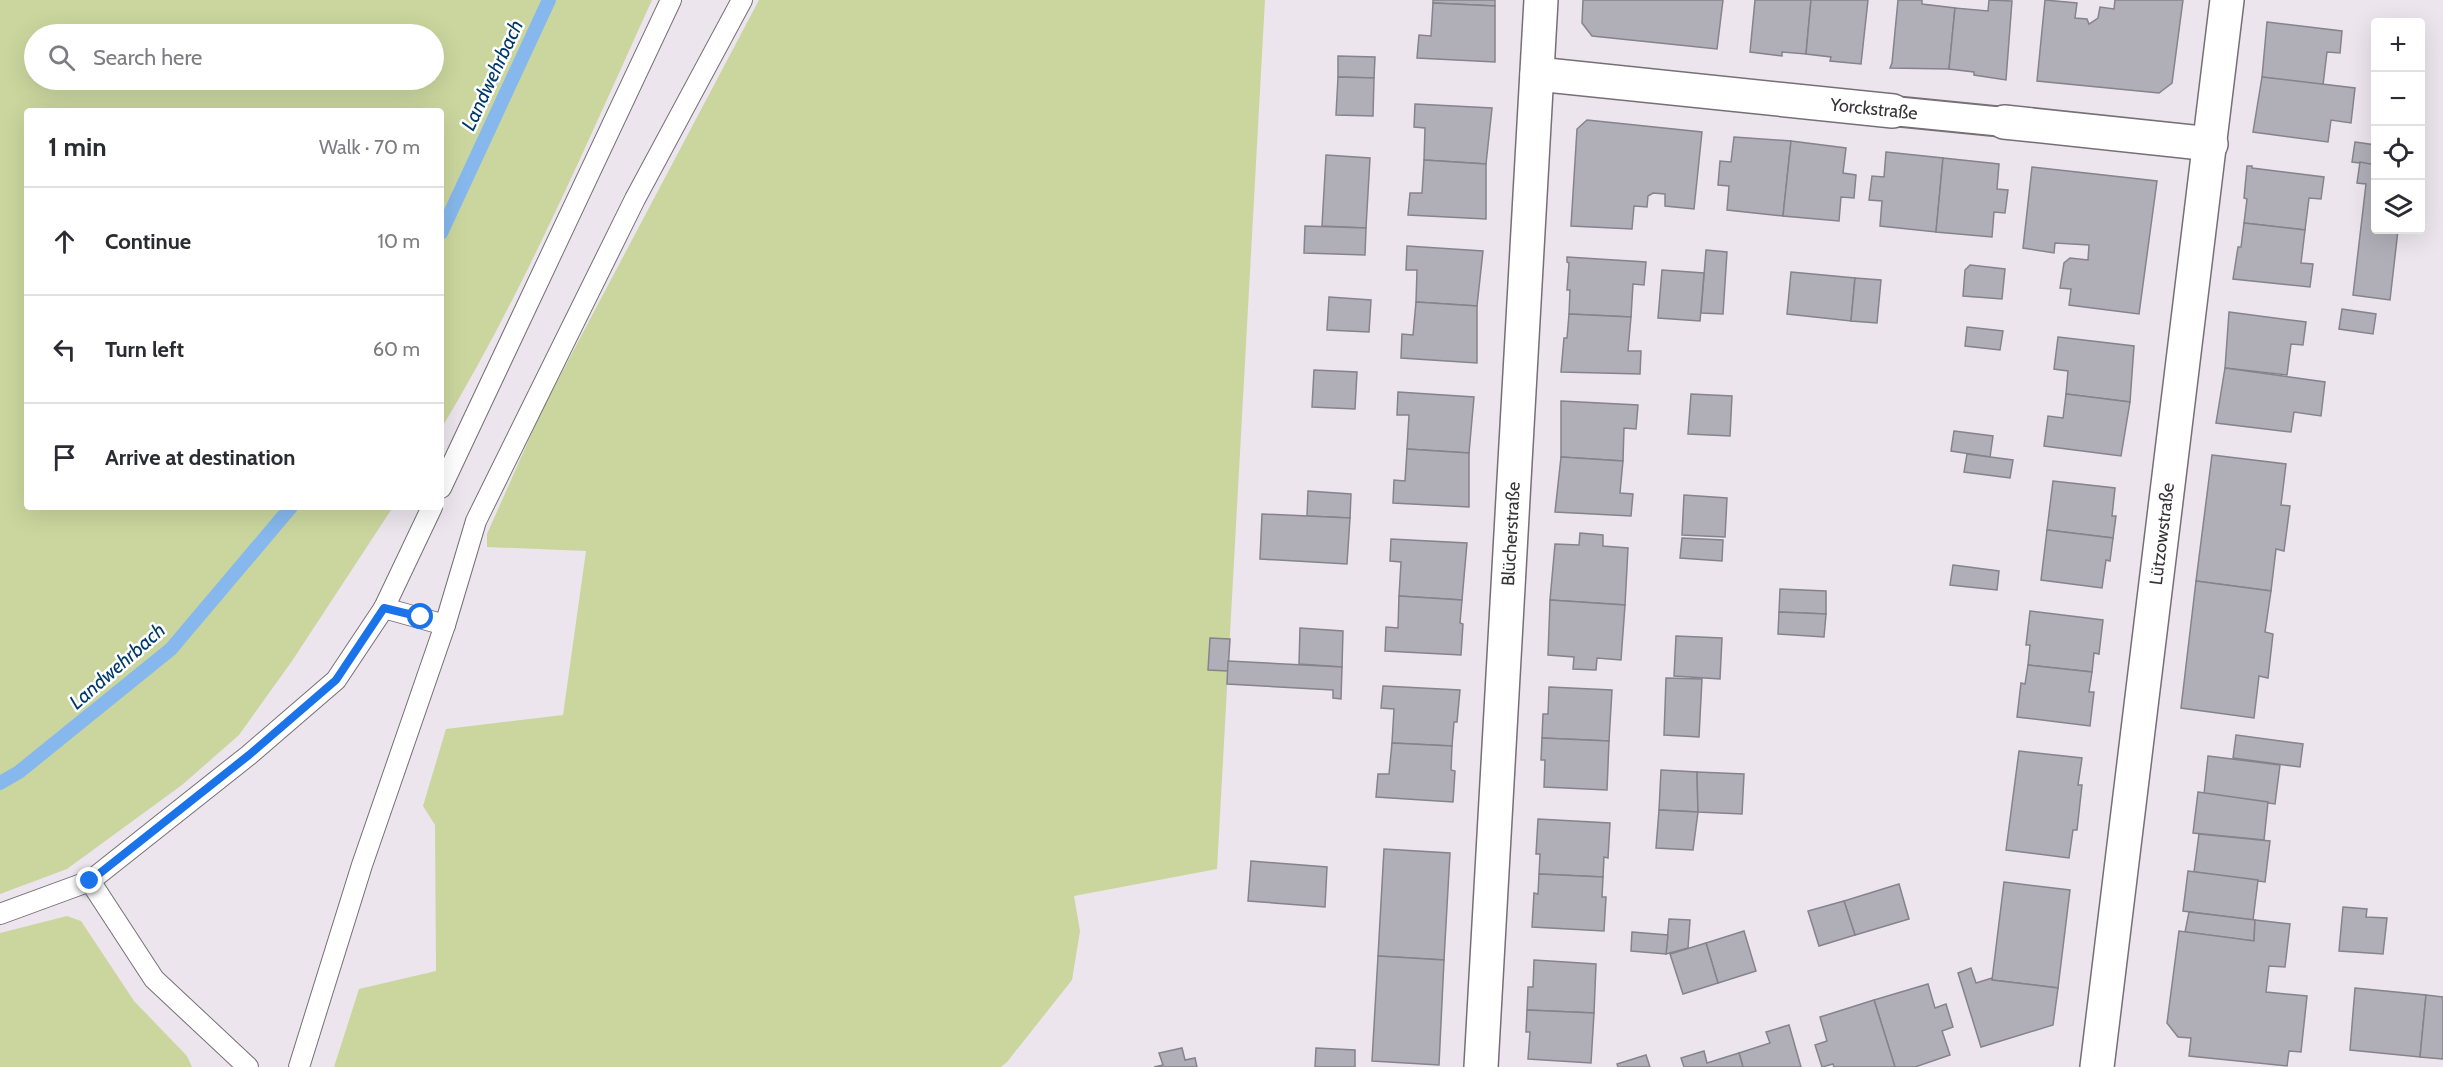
<!DOCTYPE html>
<html lang="en">
<head>
<meta charset="utf-8">
<style>
	body { margin:0; font-family:Cabin,sans-serif; background:#f7f7f7; color:#2b2b33 }
	.controls { position:absolute; right:18px; top:18px; display:grid; overflow:hidden; border-radius:6px; box-shadow:0 6px 24px #0002 }
	.controls button { width:54px; height:54px; display:grid; place-items:center; padding:0; border:0; border-bottom:2px solid #e1e1e2; background:#fff; color:#2b2b33; font:30px sans-serif }
	.stop { position:absolute; width:18px; height:18px; margin:-14px; border:4px solid #1a73e8; border-radius:50%; background:#fff }
	.stop.end { background:#1a73e8; border-color:#fff; box-shadow:0 2px 6px #0008 }
	.list { margin:0; padding:0; list-style:none }
	h2 { display:flex; justify-content:space-between; align-items:center; height:78px; margin:0; padding:0 24px; font-size:26px }
	h2 small { font-size:20px; font-weight:400; color:#7c7c81 }
	.list li { display:grid; grid-template-columns:39px 1fr auto; gap:18px; align-items:center; box-sizing:border-box; height:108px; padding:0 24px; border-top:2px solid #e1e1e2 }
	.list b { display:block; font-size:22px; white-space:nowrap }
	.list em { font-size:20px; font-style:normal; color:#7c7c81 }
	.icon { flex:none; width:33px; height:33px; fill:none; stroke:currentColor; stroke-width:2; stroke-linecap:round; stroke-linejoin:round }
	.map { position:relative; flex:none; width:2443px; height:1067px; overflow:hidden }
	.search { position:absolute; background:#fff; box-shadow:0 6px 24px #0002; left:24px; top:24px; width:420px; height:66px; display:flex; align-items:center; gap:15px; box-sizing:border-box; padding:0 21px; border-radius:33px; color:#7c7c81; font-size:22px }
	.panel { position:absolute; background:#fff; box-shadow:0 6px 24px #0002; left:24px; top:108px; width:420px; height:402px; border-radius:6px }
	.map>svg:first-child { display:block }
	.green { fill:#cbd69e; fill-rule:evenodd }
	.lines { fill:none; stroke-linecap:round; stroke-linejoin:round }
	.stream { stroke:#86b8ed; stroke-width:14 }
	.building { fill:#b0aeb7; stroke:#85838b; stroke-width:1.5 }
	.service-casing { stroke:#766f76; stroke-width:22 }
	.pedestrian-casing { stroke:#766f76; stroke-width:32 }
	.minor-casing { stroke:#766f76; stroke-width:36 }
	.service { stroke:#fff; stroke-width:20 }
	.pedestrian { stroke:#fff; stroke-width:28 }
	.minor { stroke:#fff; stroke-width:33 }
	.route { stroke:#1a73e8; stroke-width:8 }
	.labels { text-anchor:middle; stroke-width:5; stroke-linejoin:round; paint-order:stroke }
	.street-label { font-size:18px; fill:#373437; stroke:#fff }
	.water-label { font-size:20px; font-style:italic; fill:#003a6a; stroke:#fff }
</style>
</head>
<body>
<div class="map">
<svg width="2443" height="1067" viewBox="0 0 2443 1067">
	<rect width="100%" height="100%" fill="#ece5ed"/>
	<g class="green">
		<path d="M0,0H652C586,145 523,293 441,429V111H27V507H393L292,661L239,735L182,785L67,869L0,894ZM34,34H434V80H34Z"/>
		<polygon points="759,0 1265,0 1217,869 1074,896 1080,931 1072,980 1007,1062 1001,1067 334,1067 359,989 436,971 435,825 423,806 446,729 563,715 586,551 487,547 487,534 542,410"/>
		<polygon points="67,916 81,921 134,1001 187,1056 192,1067 0,1067 0,933"/>
	</g>
	<g class="lines">
		<g class="stream">
			<polyline points="441,233 549,0"/>
			<polyline points="0,783 19,772 171,649 291,507"/>
		</g>
	</g>
	<g class="building">
		<polygon points="1433,0 1495,0 1495,6 1433,3"/>
		<polygon points="1583,0 1723,0 1717,49 1592,36 1582,23"/>
		<polygon points="1755,0 1811,0 1806,54 1782,52 1782,56 1750,52"/>
		<polygon points="1811,0 1868,0 1861,64 1830,61 1831,57 1806,54"/>
		<polygon points="1898,0 1922,0 1922,4 1955,8 1949,69 1890,68 1892,63"/>
		<polygon points="1989,0 2012,1 2006,80 1974,75 1974,72 1949,69 1955,8 1988,11"/>
		<polygon points="2045,0 2077,3 2075,18 2087,19 2089,24 2098,18 2100,7 2114,9 2115,0 2183,0 2172,83 2159,93 2037,81"/>
		<polygon points="1433,3 1495,6 1495,62 1417,58 1419,35 1431,36"/>
		<polygon points="2267,22 2342,31 2340,53 2327,52 2323,85 2262,77"/>
		<polygon points="1338,56 1375,57 1374,78 1338,77"/>
		<polygon points="1338,77 1374,78 1373,116 1336,115"/>
		<polygon points="2262,77 2355,88 2351,123 2331,120 2328,142 2253,132"/>
		<polygon points="1415,104 1492,108 1486,164 1424,160 1425,128 1414,127"/>
		<polygon points="1587,120 1702,132 1694,209 1665,206 1665,194 1653,193 1648,196 1647,207 1634,206 1632,229 1571,226 1577,129"/>
		<polygon points="1734,137 1791,141 1783,216 1727,210 1729,186 1718,185 1720,161 1731,162"/>
		<polygon points="1791,141 1846,148 1843,173 1856,175 1854,198 1841,197 1839,221 1783,216"/>
		<polygon points="2355,142 2376,145 2376,165 2352,162"/>
		<polygon points="1886,152 1943,158 1936,232 1880,226 1882,201 1869,200 1872,176 1884,177"/>
		<polygon points="1326,155 1370,158 1366,228 1322,226"/>
		<polygon points="1943,158 1999,164 1997,189 2008,190 2005,213 1994,212 1992,237 1936,232"/>
		<polygon points="1424,160 1486,164 1486,219 1408,215 1410,193 1422,193"/>
		<polygon points="2360,162 2376,165 2376,230 2398,230 2390,300 2353,295 2366,184 2357,183"/>
		<polygon points="2247,166 2252,166 2252,168 2324,177 2321,199 2309,198 2305,230 2244,223 2247,199 2244,198"/>
		<polygon points="2032,167 2157,181 2139,314 2069,305 2071,289 2060,288 2064,263 2070,258 2088,260 2089,245 2055,243 2054,253 2023,248"/>
		<polygon points="2244,223 2305,230 2301,263 2313,264 2310,287 2233,279 2238,247 2241,247"/>
		<polygon points="1305,226 1366,228 1365,255 1304,253"/>
		<polygon points="1407,246 1483,251 1477,306 1416,302 1417,270 1406,270"/>
		<polygon points="1706,250 1727,252 1723,314 1701,313"/>
		<polygon points="1567,257 1646,262 1644,285 1633,284 1631,317 1569,314 1570,290 1567,290 1569,263 1567,262"/>
		<polygon points="1970,265 2005,269 2002,299 1963,296 1965,270"/>
		<polygon points="1662,270 1704,273 1700,321 1658,318"/>
		<polygon points="1791,272 1855,278 1851,321 1787,314"/>
		<polygon points="1855,278 1881,280 1877,323 1851,321"/>
		<polygon points="1329,297 1371,300 1369,332 1327,330"/>
		<polygon points="1416,302 1477,306 1477,363 1401,358 1402,334 1413,335"/>
		<polygon points="2342,309 2376,314 2373,334 2339,329"/>
		<polygon points="2229,312 2306,322 2303,345 2291,344 2287,375 2225,368"/>
		<polygon points="1569,314 1631,317 1628,351 1641,351 1640,374 1561,372 1564,338 1567,338"/>
		<polygon points="1967,327 2003,331 2000,350 1965,346"/>
		<polygon points="2058,337 2134,346 2130,402 2066,394 2068,371 2054,369"/>
		<polygon points="2225,368 2325,382 2321,416 2294,412 2291,432 2216,423"/>
		<polygon points="1314,370 1357,372 1355,409 1312,407"/>
		<polygon points="1398,392 1474,397 1469,453 1407,449 1409,415 1397,415"/>
		<polygon points="1691,394 1732,396 1730,436 1688,434"/>
		<polygon points="2066,394 2130,402 2121,456 2044,446 2048,416 2063,418"/>
		<polygon points="1561,401 1638,405 1636,429 1624,428 1623,461 1561,457"/>
		<polygon points="1954,431 1993,436 1990,457 1951,451"/>
		<polygon points="1407,449 1469,453 1469,507 1393,503 1394,480 1405,481"/>
		<polygon points="1967,454 2013,460 2010,478 1964,472"/>
		<polygon points="2212,455 2286,464 2281,505 2290,506 2284,551 2276,549 2271,591 2196,581"/>
		<polygon points="1561,457 1623,461 1620,493 1633,494 1631,516 1555,512"/>
		<polygon points="2053,481 2115,488 2112,516 2116,516 2113,538 2047,530"/>
		<polygon points="1308,491 1351,494 1350,518 1307,516"/>
		<polygon points="1684,495 1727,498 1725,537 1682,535"/>
		<polygon points="1262,514 1350,518 1347,564 1260,559"/>
		<polygon points="2047,530 2113,538 2110,561 2106,560 2102,588 2041,580"/>
		<polygon points="1580,533 1603,535 1603,546 1628,548 1625,605 1550,600 1555,544 1579,545"/>
		<polygon points="1682,538 1723,540 1722,561 1680,558"/>
		<polygon points="1391,539 1467,543 1462,600 1399,596 1401,562 1390,561"/>
		<polygon points="1953,565 1999,571 1997,590 1950,585"/>
		<polygon points="2196,581 2271,591 2265,632 2273,634 2268,678 2259,676 2254,718 2181,708"/>
		<polygon points="1780,589 1826,591 1826,614 1779,612"/>
		<polygon points="1399,596 1462,600 1460,623 1463,624 1461,655 1385,651 1386,627 1398,628"/>
		<polygon points="1550,600 1625,605 1621,660 1597,658 1596,670 1573,669 1574,657 1548,655"/>
		<polygon points="2030,611 2103,620 2099,654 2094,653 2092,672 2028,665 2030,645 2026,645"/>
		<polygon points="1779,612 1826,614 1824,637 1778,634"/>
		<polygon points="1300,628 1343,631 1342,667 1299,664"/>
		<polygon points="1676,636 1722,638 1720,679 1674,676"/>
		<polygon points="1210,638 1230,639 1228,671 1208,670"/>
		<polygon points="1228,661 1342,667 1341,699 1333,698 1333,690 1227,684"/>
		<polygon points="2028,665 2092,672 2089,692 2094,692 2090,726 2017,717 2021,683 2025,684"/>
		<polygon points="1666,678 1702,679 1699,737 1664,735"/>
		<polygon points="1383,686 1460,690 1457,722 1454,722 1452,746 1392,743 1394,709 1381,708"/>
		<polygon points="1549,687 1612,690 1609,741 1542,738 1543,714 1548,714"/>
		<polygon points="2236,735 2303,744 2300,767 2233,758"/>
		<polygon points="1542,738 1609,741 1607,790 1544,787 1545,760 1541,760"/>
		<polygon points="1392,743 1452,746 1451,770 1455,771 1453,802 1376,797 1378,774 1389,774"/>
		<polygon points="2019,751 2082,758 2078,785 2082,785 2077,830 2073,830 2069,858 2006,850"/>
		<polygon points="2208,756 2280,765 2275,804 2204,794"/>
		<polygon points="1661,770 1697,772 1698,812 1659,810"/>
		<polygon points="1697,772 1744,774 1742,814 1698,812"/>
		<polygon points="2198,792 2268,802 2264,840 2193,833"/>
		<polygon points="1659,810 1698,812 1693,850 1656,848"/>
		<polygon points="1538,819 1610,823 1608,858 1604,857 1603,877 1539,874 1540,854 1536,854"/>
		<polygon points="2199,834 2270,841 2265,882 2194,872"/>
		<polygon points="1384,849 1450,853 1444,960 1378,956"/>
		<polygon points="1251,861 1327,867 1325,907 1248,901"/>
		<polygon points="2188,871 2258,880 2253,920 2183,911"/>
		<polygon points="1539,874 1603,877 1602,897 1606,897 1604,931 1532,927 1534,893 1538,894"/>
		<polygon points="2004,882 2070,890 2058,988 1992,980"/>
		<polygon points="1899,884 1909,919 1855,935 1844,901"/>
		<polygon points="1844,901 1855,935 1819,946 1808,911"/>
		<polygon points="2343,907 2367,909 2366,917 2387,918 2383,954 2339,951"/>
		<polygon points="2189,912 2255,920 2254,941 2185,932"/>
		<polygon points="1669,919 1690,920 1688,948 1666,954"/>
		<polygon points="2255,920 2290,924 2285,967 2269,966 2266,992 2307,996 2301,1052 2289,1051 2287,1066 2189,1056 2191,1038 2178,1037 2167,1023 2179,931 2254,941"/>
		<polygon points="1744,931 1756,971 1718,983 1706,943"/>
		<polygon points="1632,932 1668,935 1666,954 1631,951"/>
		<polygon points="1706,943 1718,983 1683,994 1670,954"/>
		<polygon points="1378,956 1444,960 1439,1065 1372,1061"/>
		<polygon points="1534,960 1596,964 1594,1013 1527,1010 1528,987 1533,987"/>
		<polygon points="1971,968 1976,983 1992,978 1992,980 2058,988 2053,1025 1981,1047 1958,973"/>
		<polygon points="1928,984 1935,1008 1946,1004 1953,1027 1942,1031 1950,1055 1915,1067 1895,1067 1874,1000"/>
		<polygon points="2355,988 2426,995 2420,1057 2350,1050"/>
		<polygon points="2426,995 2443,997 2443,1059 2420,1057"/>
		<polygon points="1874,1000 1895,1067 1834,1067 1833,1064 1822,1067 1815,1045 1827,1041 1820,1017"/>
		<polygon points="1527,1010 1594,1013 1591,1063 1528,1059 1530,1032 1526,1032"/>
		<polygon points="1789,1025 1801,1067 1743,1067 1739,1053 1770,1043 1766,1032"/>
		<polygon points="1182,1048 1185,1060 1195,1058 1197,1067 1154,1067 1163,1065 1159,1053"/>
		<polygon points="1316,1048 1355,1050 1355,1067 1315,1067"/>
		<polygon points="1704,1051 1707,1063 1739,1053 1743,1067 1684,1067 1681,1058"/>
		<polygon points="1646,1055 1650,1067 1618,1067 1617,1064"/>
	</g>
	<g class="lines">
		<g class="service-casing">
			<g id="service">
				<polyline points="441,488 671,0"/>
				<polyline points="384,608 445,625"/>
				<polyline points="90,881 249,755 336,680 384,608 432,507"/>
				<polyline points="0,914 90,881 154,979 248,1067"/>
				<polyline points="299,1067 362,865 445,625 476,521 635,199 742,0"/>
			</g>
		</g>
		<g class="pedestrian-casing">
			<polyline id="pedestrian" points="1893,111 2004,122"/>
		</g>
		<g class="minor-casing">
			<g id="minor">
				<polyline points="1537,74 1893,111"/>
				<polyline points="2004,122 2211,144"/>
				<path id="s1" d="M1481,1067L1541,0"/>
				<path id="s2" d="M2097,1067L2227,0"/>
			</g>
		</g>
		<use href="#service" class="service"/>
		<use href="#pedestrian" class="pedestrian"/>
		<use href="#minor" class="minor"/>
	</g>
	<g class="lines">
		<polyline class="route" points="90,881 249,755 336,680 384,608 421,617"/>
	</g>
	<g class="labels">
		<g class="street-label">
			<text transform="translate(1874 109) rotate(6)" y="6">Yorckstraße</text>
			<text dy="6" stroke="none"><textPath href="#s1" startOffset="534">Blücherstraße</textPath></text>
			<text dy="6" stroke="none"><textPath href="#s2" startOffset="537">Lützowstraße</textPath></text>
		</g>
		<g class="water-label">
			<text transform="translate(492 75) rotate(-65)" y="7">Landwehrbach</text>
			<text transform="translate(117 666) rotate(-41)" y="7">Landwehrbach</text>
		</g>
	</g>
</svg>
<div class="controls">
<button>+</button>
<button>−</button>
<button><svg class="icon" aria-label="locate" viewBox="0 0 24 24"><circle cx="12" cy="12" r="6"/><path d="M12 2v4M12 18v4M2 12h4M18 12h4"/></svg></button>
<button><svg class="icon" aria-label="layers" viewBox="0 0 24 24"><path d="M12 4l9 5-9 5-9-5zM3 14l9 5 9-5"/></svg></button>
</div>
<div class="stop" style="left:421px;top:617px"></div>
<div class="stop end" style="left:90px;top:881px"></div>
<div class="search"><svg class="icon" aria-label="search" viewBox="0 0 24 24"><circle cx="10" cy="10" r="6"/><path d="M15 15l6 6"/></svg>Search here</div>
<section class="panel">
<h2>1 min<small>Walk · 70 m</small></h2>
<ul class="list">
<li><svg class="icon" aria-label="ahead" viewBox="0 0 24 24"><path d="M12 20V5M6 11l6-6 6 6"/></svg><div><b>Continue</b></div><em>10 m</em></li>
<li><svg class="icon" aria-label="left" viewBox="0 0 24 24"><path d="M17 20v-9H6M10 6l-5 5 5 5"/></svg><div><b>Turn left</b></div><em>60 m</em></li>
<li><svg class="icon" aria-label="arrive" viewBox="0 0 24 24"><path d="M6 21V4h12l-3 4 3 4H6"/></svg><div><b>Arrive at destination</b></div></li>
</ul>
</section>
</div>
</body>
</html>
